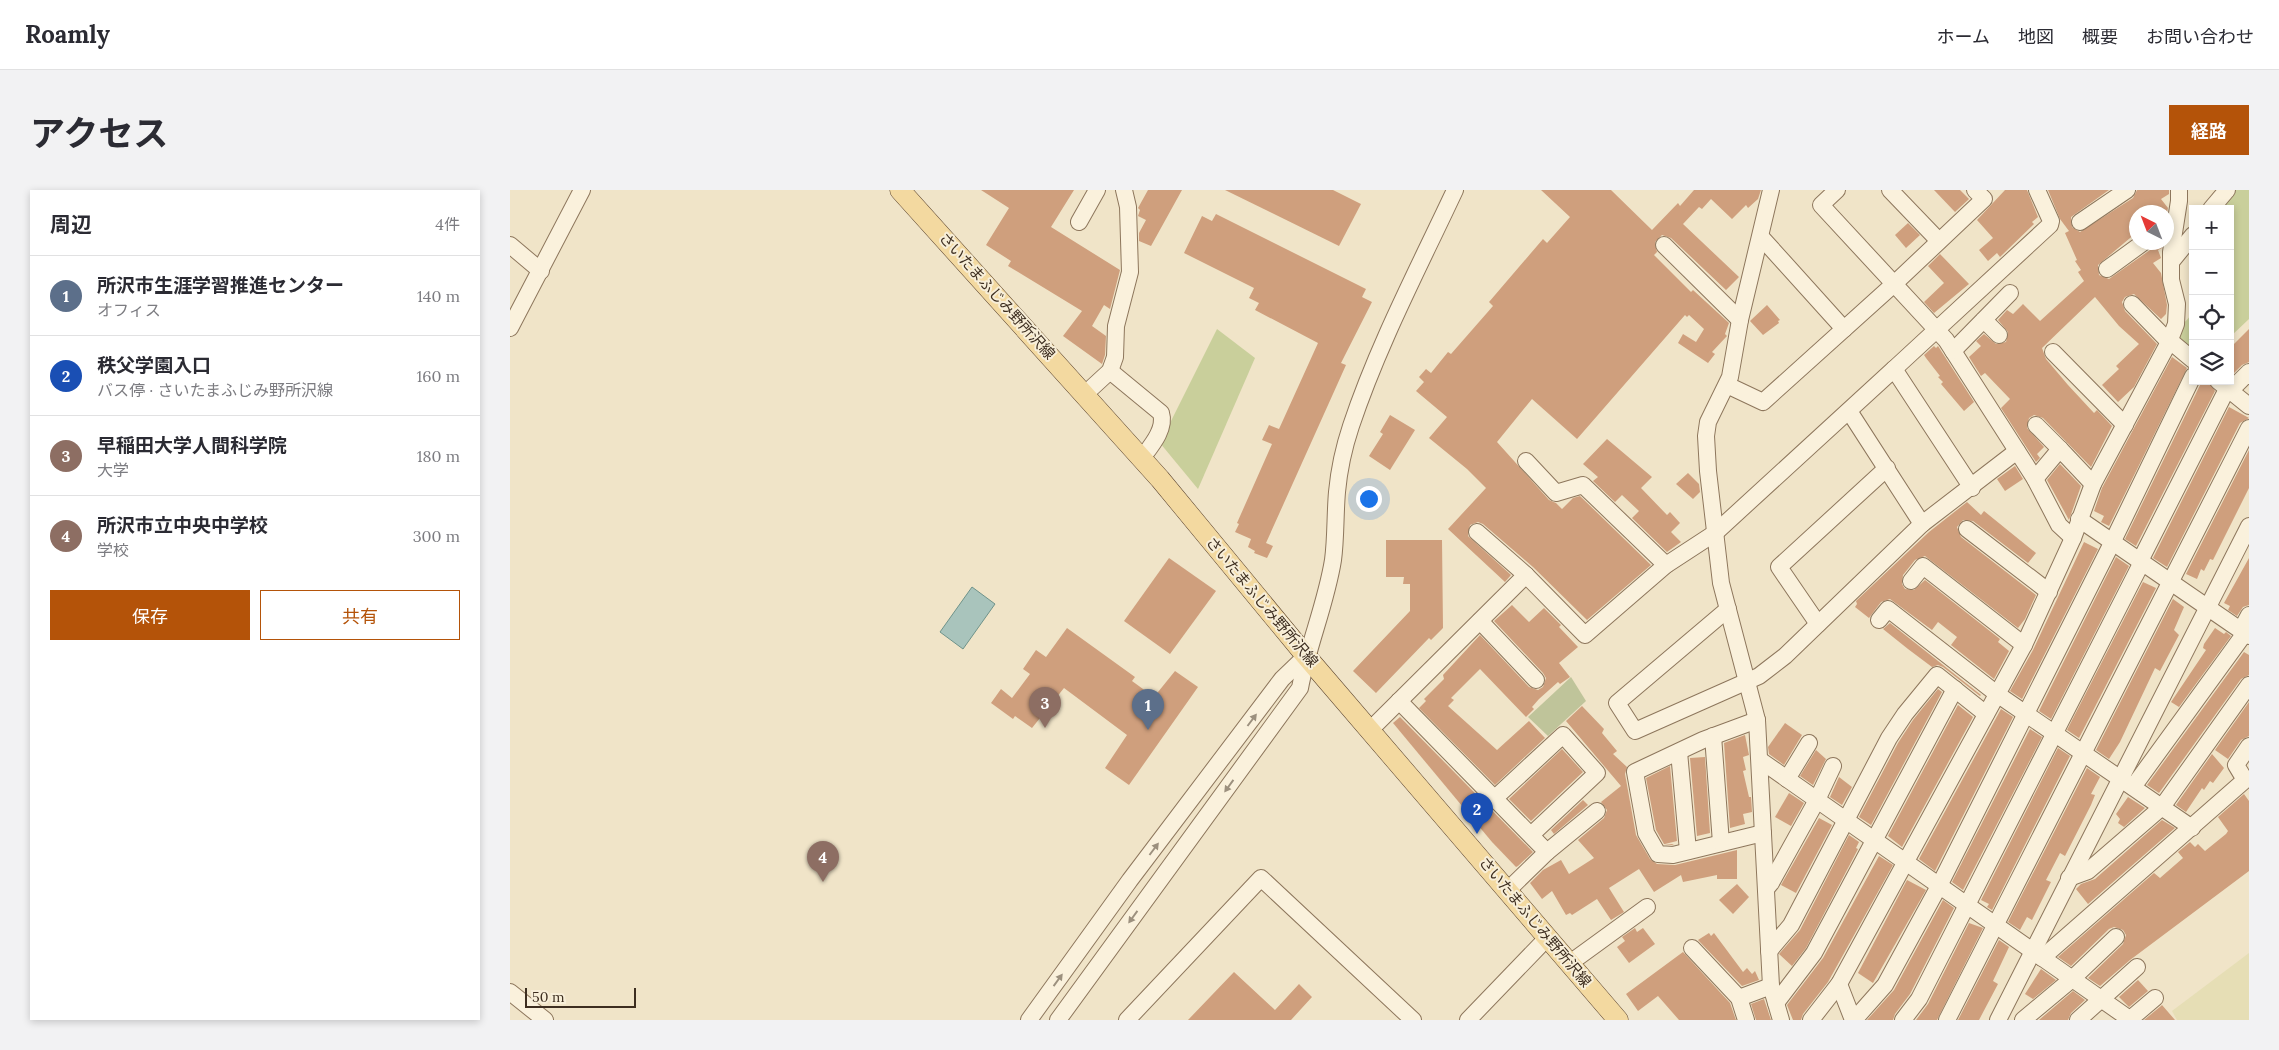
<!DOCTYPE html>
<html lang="ja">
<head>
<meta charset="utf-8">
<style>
	body { margin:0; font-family:Lora,"Noto Sans JP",serif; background:#f2f2f3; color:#2b2b33 }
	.controls { position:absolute; right:15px; top:15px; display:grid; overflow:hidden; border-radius:0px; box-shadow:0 2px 8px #0003 }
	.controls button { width:45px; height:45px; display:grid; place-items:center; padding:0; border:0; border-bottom:1px solid #e1e1e2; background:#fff; color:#2b2b33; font:25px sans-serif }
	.compass { position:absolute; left:1619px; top:15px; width:45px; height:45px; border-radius:50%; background:#fff; box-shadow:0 2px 8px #0003; rotate:318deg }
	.scale { position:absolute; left:15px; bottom:12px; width:111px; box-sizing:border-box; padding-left:5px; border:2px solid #3d2e20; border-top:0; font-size:14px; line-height:18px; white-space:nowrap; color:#3d2e20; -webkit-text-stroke:4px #f7eed8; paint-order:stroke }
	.you { position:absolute; left:858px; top:308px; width:18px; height:18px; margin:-12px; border:4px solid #fff; border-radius:50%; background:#1a73e8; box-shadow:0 0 0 8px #1a73e833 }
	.badge { display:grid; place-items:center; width:32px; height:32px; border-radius:50%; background:#b45309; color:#fff; font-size:16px; font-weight:700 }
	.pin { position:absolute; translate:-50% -41px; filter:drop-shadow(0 1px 2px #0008) }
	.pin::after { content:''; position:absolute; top:26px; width:18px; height:15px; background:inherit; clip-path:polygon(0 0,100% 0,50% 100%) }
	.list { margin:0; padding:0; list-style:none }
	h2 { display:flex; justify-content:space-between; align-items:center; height:65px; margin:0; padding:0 20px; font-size:21px }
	h2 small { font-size:16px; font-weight:400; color:#7c7c81 }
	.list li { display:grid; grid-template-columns:32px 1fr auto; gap:15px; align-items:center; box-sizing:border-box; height:80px; padding:0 20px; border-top:1px solid #e1e1e2 }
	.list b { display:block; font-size:19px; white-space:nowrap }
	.list p { margin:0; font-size:16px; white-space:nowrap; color:#7c7c81 }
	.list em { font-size:16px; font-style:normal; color:#7c7c81 }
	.actions { display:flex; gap:10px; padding:15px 20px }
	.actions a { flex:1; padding:11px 0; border:1px solid #b45309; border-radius:0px; text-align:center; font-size:18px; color:#b45309 }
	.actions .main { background:#b45309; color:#fff }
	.icon { flex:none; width:28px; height:28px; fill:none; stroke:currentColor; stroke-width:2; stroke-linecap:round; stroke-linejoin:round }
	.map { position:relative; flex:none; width:1739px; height:830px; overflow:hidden; border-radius:0px }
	header { display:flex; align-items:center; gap:30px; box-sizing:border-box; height:70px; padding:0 25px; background:#fff; border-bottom:1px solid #e1e1e2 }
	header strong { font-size:24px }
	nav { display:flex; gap:28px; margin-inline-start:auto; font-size:18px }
	.intro { display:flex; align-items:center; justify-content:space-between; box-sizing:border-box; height:120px; padding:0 30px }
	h1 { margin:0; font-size:35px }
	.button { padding:12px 22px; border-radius:0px; background:#b45309; color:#fff; font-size:18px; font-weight:700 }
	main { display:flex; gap:30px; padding:0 30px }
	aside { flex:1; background:#fff; border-radius:0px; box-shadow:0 2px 8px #0003 }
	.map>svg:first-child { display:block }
	.farmland { fill:#e6deb5 }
	.green { fill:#c9cf9b }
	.cemetery { fill:#bfc49a }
	.water { fill:#a9c4bc; stroke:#6f938a }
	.building { fill:#cf9f7d }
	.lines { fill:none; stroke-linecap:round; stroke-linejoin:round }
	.minor-casing { stroke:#8d765c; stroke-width:18 }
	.major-casing { stroke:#5b4430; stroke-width:21 }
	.minor { stroke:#faf1dc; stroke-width:16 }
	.major { stroke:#f3d9a0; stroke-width:20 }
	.oneway { fill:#9c907e }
	.labels { text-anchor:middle; stroke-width:4; stroke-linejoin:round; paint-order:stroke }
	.street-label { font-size:15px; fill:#3d2e20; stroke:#f7eed8 }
</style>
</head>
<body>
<header>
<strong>Roamly</strong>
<nav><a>ホーム</a><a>地図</a><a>概要</a><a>お問い合わせ</a></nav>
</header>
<div class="intro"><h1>アクセス</h1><a class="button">経路</a></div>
<main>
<aside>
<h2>周辺<small>4件</small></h2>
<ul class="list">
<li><span class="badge" style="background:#5c6f8a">1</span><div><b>所沢市生涯学習推進センター</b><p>オフィス</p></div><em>140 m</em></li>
<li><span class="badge" style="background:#1a4fb4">2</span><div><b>秩父学園入口</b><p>バス停 · さいたまふじみ野所沢線</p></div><em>160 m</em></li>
<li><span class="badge" style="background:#8d6e63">3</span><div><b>早稲田大学人間科学院</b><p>大学</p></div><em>180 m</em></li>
<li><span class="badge" style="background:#8d6e63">4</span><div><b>所沢市立中央中学校</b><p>学校</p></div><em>300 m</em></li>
</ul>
<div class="actions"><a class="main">保存</a><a>共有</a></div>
</aside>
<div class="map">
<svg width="1739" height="830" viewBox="0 0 1739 830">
	<rect width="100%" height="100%" fill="#f0e4c8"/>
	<polygon class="farmland" points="1739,763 1739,830 1667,830 1662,821"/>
	<g class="green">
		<polygon points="1726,0 1739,0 1739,129 1720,147 1720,19 1709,19"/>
		<polygon points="1683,123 1683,163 1668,149 1674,133"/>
		<polygon points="707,139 745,168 688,299 650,253"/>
	</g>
	<polygon class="cemetery" points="1061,487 1076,511 1038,546 1018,527"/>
	<polygon class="water" points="462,397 485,414 453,459 430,442"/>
	<g class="building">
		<polygon points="471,0 564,0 541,37 610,80 600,119 594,115 582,136 596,146 595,165 592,174 553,146 572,121 498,76 501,71 476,55 499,18"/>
		<polygon points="638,0 672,0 641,56 629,51 629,43 636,30 628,26 630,20 628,18"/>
		<polygon points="715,0 823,0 851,14 829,56"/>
		<polygon points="1031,0 1101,0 1142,40 1168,13 1170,16 1184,0 1251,0 1248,9 1238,18 1236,15 1222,29 1201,9 1192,19 1189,17 1173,34 1229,87 1216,100 1161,48 1152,45 1145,52 1147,62 1144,65 1181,102 1183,100 1219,133 1215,144 1217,146 1202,162 1205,164 1198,173 1168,153 1173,144 1186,152 1194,139 1179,125 1177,127 1175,125 1067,249 1022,209 987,252 1039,310 1046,313 1052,319 1063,308 1070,306 1141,375 1077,430 1023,377 973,334 968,332 960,335 958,346 1001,385 995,392 938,339 976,298 957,279 919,248 937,227 906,201 914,192 909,187 916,179 921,183 938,162 941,164 983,116 979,112 1033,49 1037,53 1060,27"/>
		<polygon points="1424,0 1450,0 1459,9 1445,22"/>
		<polygon points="1495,0 1517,0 1528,27 1522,32 1524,34 1490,67 1487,63 1478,71 1469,60 1483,48 1467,30"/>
		<polygon points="1538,0 1599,0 1561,27 1562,37 1570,42 1623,8 1627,0 1659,0 1659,4 1651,9 1658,18 1657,22 1626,22 1626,43 1588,75 1589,85 1599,89 1640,60 1644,52 1652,52 1652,58 1648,60 1651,68 1643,73 1651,83 1657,115 1656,124 1651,129 1624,104 1615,107 1612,112 1615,121 1647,154 1624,197 1608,212 1592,195 1609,179 1606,176 1629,154 1609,136 1585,107 1532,158 1536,169 1558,195 1584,223 1587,220 1602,236 1581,277 1533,228 1524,225 1519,228 1517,238 1534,257 1527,264 1530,268 1526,272 1491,218 1500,209 1475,183 1471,186 1459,167 1471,156 1466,151 1474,144 1486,154 1496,152 1498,142 1488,130 1497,120 1503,124 1513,114 1530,131 1574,91 1568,82 1571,80 1565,71 1567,70 1555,43 1559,41 1550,29"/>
		<polygon points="706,24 856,99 852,107 862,112 831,173 836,175 756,353 763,356 757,368 744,363 745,361 738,357 741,349 725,342 729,334 727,333 762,254 752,250 759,235 769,239 808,153 745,120 749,113 739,108 744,98 674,63 692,26 702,31"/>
		<polygon points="1398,33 1410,45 1396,58 1385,45"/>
		<polygon points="1430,64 1459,94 1424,123 1414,112 1434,93 1418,76"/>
		<polygon points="1257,115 1270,130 1268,131 1269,133 1253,145 1240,131"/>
		<polygon points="1739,139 1739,172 1732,175 1721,186 1720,158"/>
		<polygon points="1424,156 1426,158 1428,156 1464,212 1454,221 1431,194 1433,192 1428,187 1430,186 1416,168 1414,165"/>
		<polygon points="1662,167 1677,178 1599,336 1591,332 1594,326 1584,321 1592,298"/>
		<polygon points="1692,191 1698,191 1705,201 1626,356 1615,349"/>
		<polygon points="1719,217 1739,228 1730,233 1657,377 1643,368"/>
		<polygon points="880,225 905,240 880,280 859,266 873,244 870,242"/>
		<polygon points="1097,249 1142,287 1131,298 1157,325 1160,322 1170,333 1161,342 1171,352 1157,362 1122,328 1129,321 1112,305 1105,312 1083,291 1088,287 1073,274"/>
		<polygon points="1739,260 1739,298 1703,370 1700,369 1694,381 1691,379 1687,389 1676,384"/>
		<polygon points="1550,274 1571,296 1559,330 1537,290"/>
		<polygon points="1505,276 1513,289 1495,301 1487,289"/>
		<polygon points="1178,283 1189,294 1190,302 1183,309 1166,294"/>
		<polygon points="1457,312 1471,325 1474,321 1526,363 1518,373 1463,331 1453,330 1447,337 1451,347 1526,405 1515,429 1508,438 1415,366 1405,370 1393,385 1392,394 1395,399 1404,400 1415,390 1490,449 1488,452 1499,461 1484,489 1441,455 1447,447 1428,432 1422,440 1380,409 1371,412 1359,428 1345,417 1347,414 1346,411 1419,342"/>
		<polygon points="876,350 932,350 933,438 921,450 919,448 866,503 843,481 900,421 900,394 893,394 894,387 876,387"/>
		<polygon points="1574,352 1588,359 1512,509 1500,501 1523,460"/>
		<polygon points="1606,367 1619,376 1541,529 1529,521"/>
		<polygon points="659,368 706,401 660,464 614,431"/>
		<polygon points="1739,368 1739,415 1733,417 1727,426 1718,420 1720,416 1714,413"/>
		<polygon points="1633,392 1646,398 1569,548 1557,540"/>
		<polygon points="1663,409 1674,417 1664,440 1669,445 1650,481 1645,478 1610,552 1599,569 1586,560"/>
		<polygon points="1002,415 1019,432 1034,418 1051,435 1049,437 1068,457 1049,473 1060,487 1050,494 1048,492 1029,509 1022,517 1024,519 1016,527 970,479 941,508 944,510 938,516 987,560 1019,531 1035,548 985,595 909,518 916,511 914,509 934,489 933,485 970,445 1019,497 1028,500 1033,497 1036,488 1033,483 984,431"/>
		<polygon points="1380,433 1471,505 1470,506 1433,477 1428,475 1422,477 1398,459 1373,439"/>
		<polygon points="557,438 625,487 622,491 644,507 665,481 688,497 619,595 595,578 617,545 554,498 522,538 505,526 503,529 481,513 491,499 502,508 520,484 513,479 526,460 536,467"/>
		<polygon points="1705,438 1714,444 1716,442 1721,446 1669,517 1661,512 1696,460 1693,458 1694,454"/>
		<polygon points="1734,462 1739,465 1739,485 1731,489 1649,603 1637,595"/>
		<polygon points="1428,499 1432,502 1361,635 1349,627 1388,553 1403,530"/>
		<polygon points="1739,512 1739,546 1731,550 1718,569 1705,560"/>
		<polygon points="1448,515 1463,527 1392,657 1378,646"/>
		<polygon points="1072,516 1094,539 1092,543 1107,561 1103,564 1117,577 1115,584 1126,645 1140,669 1147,674 1165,675 1227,660 1227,689 1207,689 1207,685 1173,692 1171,685 1144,702 1129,679 1099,698 1114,722 1101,730 1087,709 1062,725 1060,723 1056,725 1042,701 1032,709 1020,693 1033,680 1051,670 1059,684 1084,668 1068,650 1094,628 1097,620 1091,612 1111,596 1056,531"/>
		<polygon points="1491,519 1503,527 1425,681 1409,669"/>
		<polygon points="890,527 1023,662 1008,676 1006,677 982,652 883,533"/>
		<polygon points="1275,533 1292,545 1274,575 1259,564 1258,557"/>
		<polygon points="1520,539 1532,547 1453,700 1442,692"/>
		<polygon points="1235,545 1239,565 1233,567 1236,580 1233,581 1239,607 1241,607 1242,622 1233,624 1235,634 1220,638 1214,553"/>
		<polygon points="1548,558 1560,566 1482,720 1477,717 1479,714 1471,710"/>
		<polygon points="1052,559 1073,582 1021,631 999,609"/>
		<polygon points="1306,560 1316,569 1303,595 1290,586"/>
		<polygon points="1702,564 1714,578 1703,593 1700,591 1694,600 1692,598 1676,622 1666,615"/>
		<polygon points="1195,567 1200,643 1187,646 1180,568"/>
		<polygon points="1160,576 1167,651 1155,654 1164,654 1162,655 1154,654 1146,640 1136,588"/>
		<polygon points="1577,578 1590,587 1581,604 1585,605 1581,615 1555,666 1550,663 1536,690 1541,692 1522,730 1517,727 1510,740 1498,732"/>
		<polygon points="1329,587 1342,597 1332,615 1320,607"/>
		<polygon points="1279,603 1294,613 1281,636 1265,627"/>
		<polygon points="1734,604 1739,611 1739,681 1620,770 1590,796 1578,788 1613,754 1616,745 1613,740 1604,737 1599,739 1561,776 1548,767 1644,683 1650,688 1673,668 1668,662 1680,652 1685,657 1688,654 1695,661 1716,644 1718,641 1708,627"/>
		<polygon points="1618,607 1635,618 1614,637 1608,633 1610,629 1606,624"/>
		<polygon points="1073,610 1078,615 1044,644 1041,640"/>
		<polygon points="1309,628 1322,635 1286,703 1271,695"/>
		<polygon points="1652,630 1665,638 1578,714 1566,699 1571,694 1585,689"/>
		<polygon points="1339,645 1349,652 1346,658 1348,659 1296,758 1282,776 1269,764 1290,740"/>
		<polygon points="1369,666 1383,675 1318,792 1293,824 1291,830 1283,830 1277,815 1313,768"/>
		<polygon points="1397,690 1416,700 1363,793 1348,783"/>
		<polygon points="1227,694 1239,707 1223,724 1209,710"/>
		<polygon points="1433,710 1444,718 1400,804 1385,824 1383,830 1357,830 1384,800"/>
		<polygon points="1459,733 1473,738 1427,830 1406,830 1418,814"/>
		<polygon points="1125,738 1127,742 1133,738 1145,754 1119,773 1107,757 1115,751 1112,747"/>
		<polygon points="1199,743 1201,746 1204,743 1233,782 1237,778 1242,784 1245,781 1249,790 1232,796 1188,750"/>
		<polygon points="1489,750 1499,757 1483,791 1488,794 1469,830 1448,830"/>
		<polygon points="1173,762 1220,813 1226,830 1169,830 1148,806 1128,821 1116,804"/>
		<polygon points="1531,779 1546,790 1523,809 1515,804"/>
		<polygon points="724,782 765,820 789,794 802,807 781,830 678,830"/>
		<polygon points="1628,790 1638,801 1619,817 1609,807"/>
		<polygon points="1563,801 1575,810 1561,823 1558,830 1529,830"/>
		<polygon points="1254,809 1261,830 1246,830 1241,814"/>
		<polygon points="1652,815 1665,830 1634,830 1651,816"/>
	</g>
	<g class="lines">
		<g class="minor-casing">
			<g id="minor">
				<polyline points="1261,0 1230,130 1220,187 1198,232 1196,246 1198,281 1211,393 1247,530 1261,796 1271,830"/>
				<polyline points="1327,0 1311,15 1436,150 1525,289 1549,335 1563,348"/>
				<polyline points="1380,0 1429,51"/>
				<polyline points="1701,19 1717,0"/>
				<polyline points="569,32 587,0"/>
				<polyline points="1570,32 1617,0"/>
				<polyline points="1251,47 1334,139"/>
				<polyline points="0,55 31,81"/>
				<polyline points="1154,55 1230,130"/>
				<polyline points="1661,72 1683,45"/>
				<polyline points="1597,79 1634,52"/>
				<polyline points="1622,114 1659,152"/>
				<polyline points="1474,130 1489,145"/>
				<polyline points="0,138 72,0"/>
				<polyline points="1659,150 1683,170"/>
				<polyline points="1443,161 1500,103"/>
				<polyline points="1543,162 1615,235"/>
				<polyline points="1384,179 1540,35 1541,31 1527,0"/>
				<path d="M600,181L651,223C656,239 641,256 632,268"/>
				<polyline points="1708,191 1739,216"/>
				<polyline points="1217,195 1253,212 1384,94 1474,9 1465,0"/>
				<polyline points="1720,201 1739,182"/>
				<polyline points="575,204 600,181 605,167 606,136 620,82 618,17 614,0"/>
				<polyline points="1339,221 1412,334"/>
				<polyline points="1526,235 1550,259"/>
				<polyline points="1016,271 1046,303 1073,295 1156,375"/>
				<polyline points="1525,289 1550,259 1583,294"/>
				<polyline points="1569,329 1739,446"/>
				<polyline points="1457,339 1539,402"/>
				<polyline points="967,342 1016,385 1075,445 1156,375 1205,343 1384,179 1462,298"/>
				<polyline points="1630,371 1717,199"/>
				<polyline points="1401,391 1413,376 1514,455"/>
				<polyline points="1218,419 1107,513 1125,541 1249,486 1275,466 1412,334 1507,261"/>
				<polyline points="1369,430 1378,419 1487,504 1682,638"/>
				<polyline points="970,431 1026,490"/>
				<polyline points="1308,434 1269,377 1377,278"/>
				<polyline points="1731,440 1739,425"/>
				<polyline points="889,511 1037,662 998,700"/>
				<polyline points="1247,530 1193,550 1125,582 1136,643 1148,664 1163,665 1253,643"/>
				<polyline points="860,540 1016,385"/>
				<polyline points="1203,546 1211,653"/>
				<polyline points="1169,562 1178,661"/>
				<polyline points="1250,570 1621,830"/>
				<polyline points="1277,589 1299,553"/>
				<polyline points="1623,597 1735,443"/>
				<polyline points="985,608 1053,545 1087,583 1021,645"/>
				<polyline points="1037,662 1087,621"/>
				<polyline points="1559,688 1578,681 1652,617 1739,495"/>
				<polyline points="1256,699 1261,693 1307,610 1323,576"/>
				<polyline points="1182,758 1229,808 1236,830"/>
				<polyline points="1259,761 1281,735 1379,548 1395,524 1427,485 1476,524"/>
				<polyline points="1532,768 1735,590 1726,575 1739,556"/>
				<polyline points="1060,773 1137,717"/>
				<polyline points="1329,794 1343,830"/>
				<polyline points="0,802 35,830"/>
				<polyline points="1229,808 1261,796"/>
				<polyline points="1266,813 1304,763 1445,499"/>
				<polyline points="519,830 620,690 772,489 796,466"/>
				<path d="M548,830L790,498C798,455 816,414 823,370C826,348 825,325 827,302C829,280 834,257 841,236C868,155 909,77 945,0"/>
				<polyline points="617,830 751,688 903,830"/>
				<polyline points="958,830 1038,747"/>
				<polyline points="1301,830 1329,794 1514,455 1563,348 1583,294 1659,152 1666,134 1667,114 1661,90 1661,62 1669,11 1669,0"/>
				<polyline points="1344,830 1375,795 1429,696 1603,351 1683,186"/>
				<polyline points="1393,830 1409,809 1632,372"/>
				<polyline points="1437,830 1739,238"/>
				<polyline points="1488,830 1739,336"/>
				<polyline points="1513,830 1562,789 1606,747"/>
				<polyline points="1568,830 1627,777"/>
				<polyline points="1619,830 1645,808"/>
			</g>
		</g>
		<g class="major-casing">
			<polyline id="major" points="390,0 650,289 796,466 1108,830"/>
		</g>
		<use href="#minor" class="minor"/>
		<use href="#major" class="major"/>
	</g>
	<defs><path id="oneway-solid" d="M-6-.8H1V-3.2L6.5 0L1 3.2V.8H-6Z" transform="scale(1.25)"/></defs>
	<g class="oneway">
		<use href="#oneway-solid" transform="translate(742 530) rotate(-53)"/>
		<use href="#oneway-solid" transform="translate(719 596) rotate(126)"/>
		<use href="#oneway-solid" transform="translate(644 659) rotate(-53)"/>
		<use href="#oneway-solid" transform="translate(623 727) rotate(126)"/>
		<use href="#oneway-solid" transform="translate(548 790) rotate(-54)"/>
	</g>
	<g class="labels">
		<g class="street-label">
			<text transform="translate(487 106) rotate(48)" y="5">さいたまふじみ野所沢線</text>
			<text transform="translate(752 412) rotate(50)" y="5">さいたまふじみ野所沢線</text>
			<text transform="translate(1025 732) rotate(50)" y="5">さいたまふじみ野所沢線</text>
		</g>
	</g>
</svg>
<div class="controls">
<button>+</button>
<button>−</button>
<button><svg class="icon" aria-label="locate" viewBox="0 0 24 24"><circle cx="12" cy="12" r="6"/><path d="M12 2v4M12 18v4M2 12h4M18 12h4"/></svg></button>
<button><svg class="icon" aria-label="layers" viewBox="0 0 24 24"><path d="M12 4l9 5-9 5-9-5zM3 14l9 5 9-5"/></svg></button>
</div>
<svg class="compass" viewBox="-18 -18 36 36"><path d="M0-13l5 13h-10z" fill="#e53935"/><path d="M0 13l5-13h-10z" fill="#7c7c81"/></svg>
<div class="scale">50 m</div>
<div class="you"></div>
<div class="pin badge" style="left:638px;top:540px;background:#5c6f8a">1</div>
<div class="pin badge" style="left:967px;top:644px;background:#1a4fb4">2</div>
<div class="pin badge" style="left:535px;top:538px;background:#8d6e63">3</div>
<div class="pin badge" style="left:313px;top:692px;background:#8d6e63">4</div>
</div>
</main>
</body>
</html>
